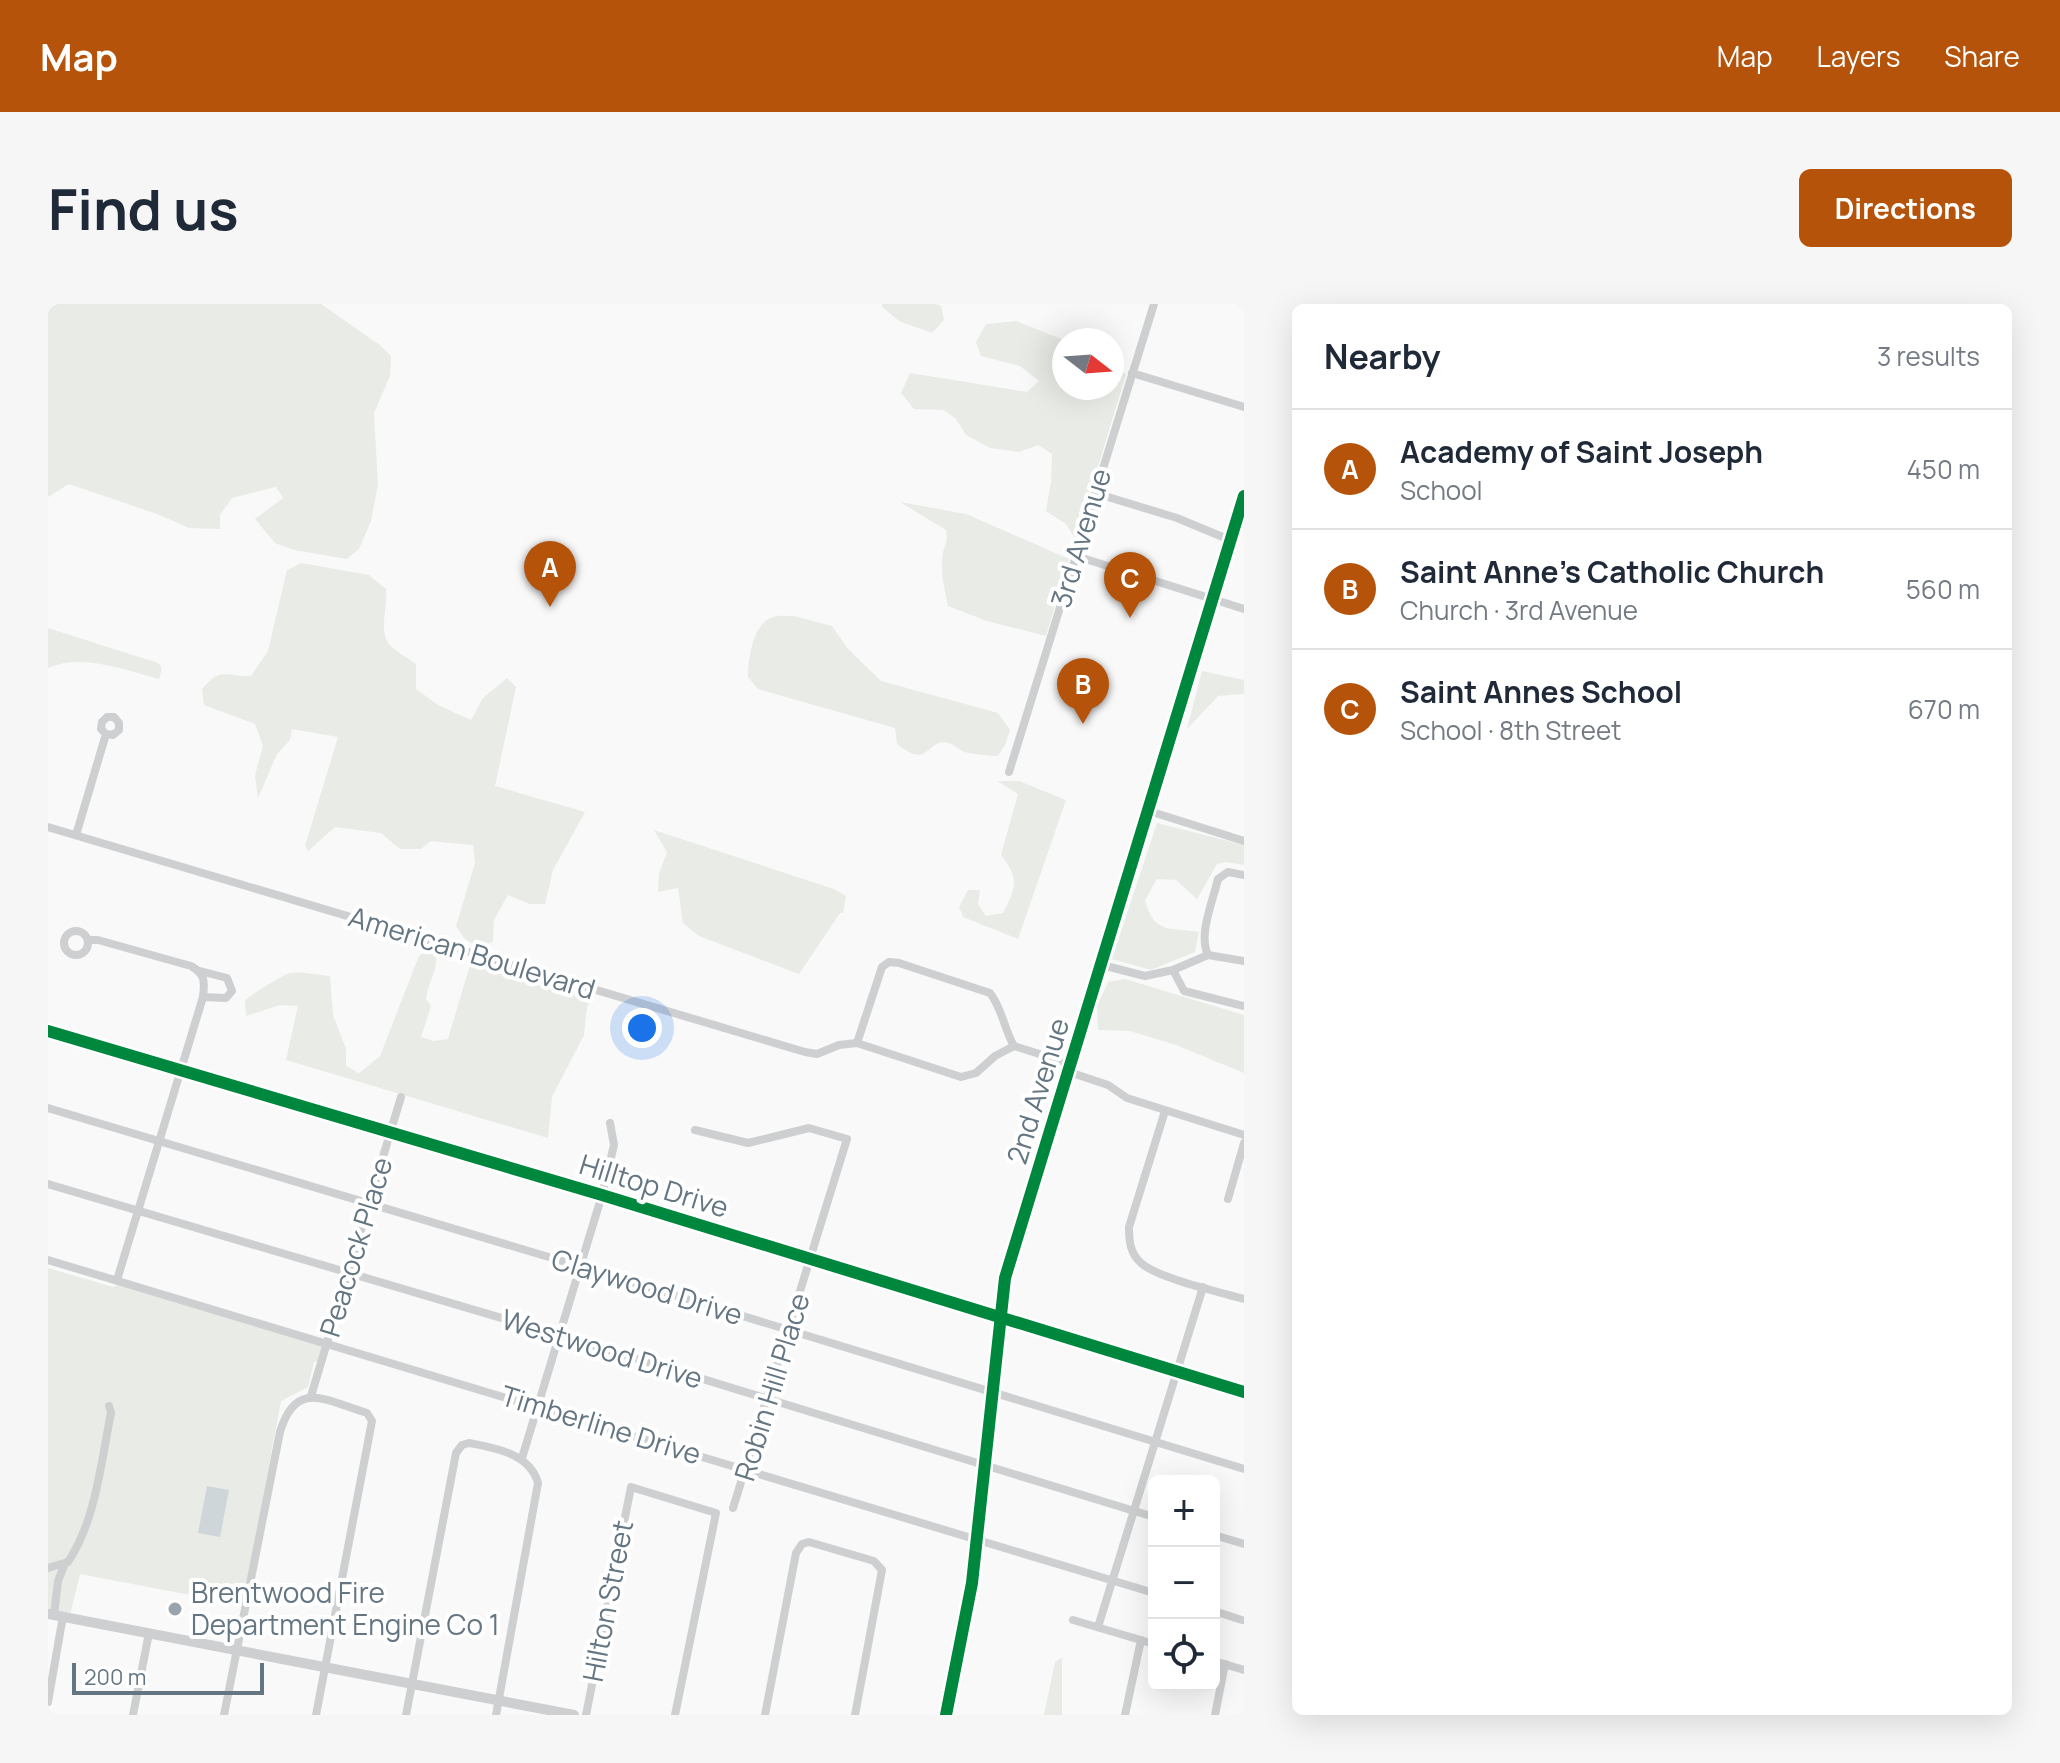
<!DOCTYPE html>
<html lang="en">
<head>
<meta charset="utf-8">
<style>
	body { margin:0; font-family:Manrope,sans-serif; background:#f6f6f7; color:#1f2937 }
	.controls { position:absolute; right:24px; bottom:24px; display:grid; overflow:hidden; border-radius:12px; box-shadow:0 8px 32px #0002 }
	.controls button { width:72px; height:72px; display:grid; place-items:center; padding:0; border:0; border-bottom:2px solid #e0e1e3; background:#fff; color:#1f2937; font:40px sans-serif }
	.compass { position:absolute; left:1004px; top:24px; width:72px; height:72px; border-radius:50%; background:#fff; box-shadow:0 8px 32px #0002; rotate:107deg }
	.scale { position:absolute; left:24px; bottom:20px; width:192px; box-sizing:border-box; padding-left:8px; border:4px solid #657683; border-top:0; font-size:22px; line-height:28px; white-space:nowrap; color:#657683; -webkit-text-stroke:6px #fff; paint-order:stroke }
	.you { position:absolute; left:594px; top:724px; width:28px; height:28px; margin:-20px; border:6px solid #fff; border-radius:50%; background:#1a73e8; box-shadow:0 0 0 12px #1a73e833 }
	.badge { display:grid; place-items:center; width:52px; height:52px; border-radius:50%; background:#b45309; color:#fff; font-size:26px; font-weight:700 }
	.pin { position:absolute; translate:-50% -66px; filter:drop-shadow(0 2px 4px #0008) }
	.pin::after { content:''; position:absolute; top:42px; width:28px; height:24px; background:inherit; clip-path:polygon(0 0,100% 0,50% 100%) }
	.list { margin:0; padding:0; list-style:none }
	h2 { display:flex; justify-content:space-between; align-items:center; height:104px; margin:0; padding:0 32px; font-size:34px }
	h2 small { font-size:26px; font-weight:400; color:#747a83 }
	.list li { display:grid; grid-template-columns:52px 1fr auto; gap:24px; align-items:center; box-sizing:border-box; height:120px; padding:0 32px; border-top:2px solid #e0e1e3 }
	.list b { display:block; font-size:30px; white-space:nowrap }
	.list p { margin:0; font-size:26px; white-space:nowrap; color:#747a83 }
	.list em { font-size:26px; font-style:normal; color:#747a83 }
	.icon { flex:none; width:44px; height:44px; fill:none; stroke:currentColor; stroke-width:2; stroke-linecap:round; stroke-linejoin:round }
	.map { position:relative; flex:none; width:1196px; height:1411px; overflow:hidden; border-radius:12px }
	header { display:flex; align-items:center; gap:48px; box-sizing:border-box; height:112px; padding:0 40px; background:#b45309; color:#fff }
	header strong { font-size:38px }
	nav { display:flex; gap:44px; margin-inline-start:auto; font-size:28px }
	.intro { display:flex; align-items:center; justify-content:space-between; box-sizing:border-box; height:192px; padding:0 48px }
	h1 { margin:0; font-size:56px }
	.button { padding:20px 36px; border-radius:12px; background:#b45309; color:#fff; font-size:28px; font-weight:700 }
	main { display:flex; gap:48px; padding:0 48px }
	aside { flex:1; background:#fff; border-radius:12px; box-shadow:0 8px 32px #0002 }
	.map>svg:first-child { display:block }
	.green { fill:#e8ebe6 }
	.water { fill:#ced6d9 }
	.lines { fill:none; stroke-linecap:round; stroke-linejoin:round }
	.minor { stroke:#cecfd0; stroke-width:8 }
	.tertiary { stroke:#cecfd0; stroke-width:10 }
	.cycleway-casing { stroke:#fff; stroke-width:17 }
	.cycleway { stroke:#00873e; stroke-width:12 }
	.poi-dot { fill:#99a4ac; stroke:#fff; stroke-width:3 }
	.labels { text-anchor:middle; stroke-width:8; stroke-linejoin:round; paint-order:stroke }
	.street-label { font-size:28px; fill:#657683; stroke:#fff }
	.poi-label { font-size:28px; fill:#657683; stroke:#fff; text-anchor:start }
</style>
</head>
<body>
<header>
<strong>Map</strong>
<nav><a>Map</a><a>Layers</a><a>Share</a></nav>
</header>
<div class="intro"><h1>Find us</h1><a class="button">Directions</a></div>
<main>
<div class="map">
<svg width="1196" height="1411" viewBox="0 0 1196 1411">
	<rect width="100%" height="100%" fill="#f9f9f9"/>
	<g class="green">
		<polygon points="0,0 273,0 333,42 343,52 342,72 326,109 330,181 323,217 311,245 299,255 246,246 227,239 207,215 235,194 228,183 184,194 172,211 172,225 141,224 109,210 21,180 0,193"/>
		<polygon points="834,0 888,0 893,2 896,16 884,29 851,17 834,3"/>
		<polygon points="968,17 1016,36 1016,84 1064,84 1064,63 1078,70 1028,236 1018,220 998,207 1003,178 1004,150 990,141 971,148 942,144 918,131 908,115 896,106 866,105 853,89 862,69 979,88 991,77 972,62 933,52 928,38 938,20"/>
		<path d="M852,198L918,210L1021,255L998,332L939,317L900,302C897,287 893,272 894,257C894,242 901,243 898,226Z"/>
		<path d="M253,259L321,271L338,285C340,301 331,325 340,339C346,347 360,354 368,360V385L390,401L423,416L435,394L459,374L468,383L447,482L537,508L505,566L497,600H482L460,591L446,616L445,637L432,645L416,634L408,622L427,559L425,541L383,537L373,545H352L333,529L287,523L260,547L257,542L290,433L244,425L242,436L229,450L210,494L207,471L215,442L207,420L156,401L154,385C173,362 179,373 203,372L220,347L239,266Z"/>
		<path d="M746,312L784,322L800,345L833,377L950,409L962,426L957,441L950,452C939,451 927,451 917,448C911,446 906,440 900,439C879,433 882,467 849,440L847,424L710,385L700,373C700,355 705,319 725,313C730,311 740,312 746,312Z"/>
		<path d="M0,324L110,359L114,364L111,375C76,366 35,349 0,364Z"/>
		<polygon points="1154,367 1196,376 1196,390 1170,392 1139,425"/>
		<path d="M949,477H971L1018,496L970,635L915,613L911,603L920,586H932L930,600L938,612L955,609C968,584 972,575 953,551L970,490Z"/>
		<path d="M1109,519L1196,541V561L1178,558L1169,560L1149,595L1128,576L1109,575L1097,596C1106,630 1120,623 1151,628L1147,648L1103,666L1064,655Z"/>
		<polygon points="606,526 786,585 798,592 795,609 792,609 751,670 651,632 635,619 630,584 610,588 611,570 619,548"/>
		<path d="M382,644L388,647C391,664 380,678 378,695L383,702L373,733L386,737L400,735L422,661L524,687L543,696L539,703L536,731L504,793L500,834L238,756L250,702L232,701L198,712L197,697C202,691 236,670 242,669C253,667 270,671 282,672L285,711L298,745V762L311,769L332,752L371,652Z"/>
		<polygon points="1077,675 1196,711 1196,769 1128,741 1082,727 1050,726 1049,702 1060,678"/>
		<polygon points="0,964 65,983 73,980 266,1037 274,1043 270,1057 266,1058 260,1083 233,1097 195,1301 32,1270 22,1311 0,1307"/>
		<polygon points="1014,1354 1014,1411 996,1411 1007,1358"/>
	</g>
	<polygon class="water" points="159,1182 181,1186 172,1233 150,1229"/>
	<g class="lines">
		<g class="minor">
			<polyline points="1084,69 1196,103"/>
			<polyline points="1047,189 1129,214 1182,236"/>
			<polyline points="1028,252 1196,305"/>
			<polyline points="961,468 1106,0"/>
			<polyline points="1101,507 1196,537"/>
			<polyline points="0,523 757,748 769,750 791,741 809,739 913,773 928,769 947,752 966,742 1023,760"/>
			<polyline points="28,531 58,430 53,425 54,418 59,413 66,413 71,419 71,426 65,431 58,430"/>
			<circle cx="28" cy="639" r="12"/>
			<path d="M40,636H50L143,662C157,670 157,677 155,693L69,976"/>
			<path d="M1160,651C1150,630 1165,597 1170,575L1180,568L1196,571"/>
			<polyline points="1054,661 1097,672 1125,666 1160,651 1196,657"/>
			<polyline points="1125,666 1136,687 1196,702"/>
			<polyline points="152,667 179,674 184,687 178,694 155,693"/>
			<polyline points="0,727 554,891 1196,1088"/>
			<path d="M809,739L834,663L841,658L851,659L942,689C954,704 956,725 966,742"/>
			<polyline points="1021,768 1060,781 1079,794 1196,831"/>
			<polyline points="0,804 531,962 1196,1165"/>
			<path d="M1117,807L1081,923C1081,937 1082,949 1093,959C1109,974 1172,988 1196,995"/>
			<polyline points="647,826 700,839 761,824 799,835 685,1204"/>
			<polyline points="0,880 511,1031 1106,1213"/>
			<polyline points="1180,895 1196,839"/>
			<polyline points="0,956 1106,1289"/>
			<polyline points="263,1092 353,793"/>
			<polyline points="474,1154 554,891 566,841 562,819"/>
			<polyline points="1166,1231 1196,1240"/>
			<path d="M0,1264L20,1258C48,1216 53,1158 63,1109L61,1102"/>
			<polyline points="1166,1307 1194,1316"/>
			<polyline points="6,1311 10,1277 16,1262"/>
			<polyline points="1025,1316 1106,1340"/>
			<polyline points="1050,1323 1155,983"/>
			<polyline points="1166,1357 1196,1366"/>
			<polyline points="0,1398 15,1312"/>
			<polyline points="85,1411 101,1329"/>
			<path d="M176,1411L232,1128C248,1074 279,1097 319,1109L324,1117L268,1411"/>
			<path d="M358,1411L408,1149L414,1141L421,1139C448,1144 482,1150 490,1179L448,1411"/>
			<polyline points="538,1411 583,1183 668,1209 627,1411"/>
			<polyline points="717,1411 748,1249 754,1240 761,1238 826,1257 834,1266 807,1411"/>
			<polyline points="1077,1411 1093,1336"/>
			<polyline points="1167,1411 1177,1360"/>
		</g>
		<g class="tertiary">
			<polyline points="0,1310 526,1411"/>
			<polyline points="898,1411 924,1279 957,974 1196,192"/>
		</g>
		<g class="cycleway-casing">
			<g id="cycleway">
				<polyline points="0,727 554,891 1196,1088"/>
				<polyline points="898,1411 924,1279 957,974 1196,192"/>
			</g>
		</g>
		<use href="#cycleway" class="cycleway"/>
	</g>
	<circle class="poi-dot" cx="127" cy="1305" r="8"/>
	<g class="labels">
		<g class="street-label">
			<text transform="translate(1033 234) rotate(-73)" y="10">3rd Avenue</text>
			<text transform="translate(424 649) rotate(17)" y="10">American Boulevard</text>
			<text transform="translate(990 787) rotate(-73)" y="10">2nd Avenue</text>
			<text transform="translate(606 882) rotate(17)" y="10">Hilltop Drive</text>
			<text transform="translate(308 943) rotate(-73)" y="10">Peacock Place</text>
			<text transform="translate(599 983) rotate(17)" y="10">Claywood Drive</text>
			<text transform="translate(554 1045) rotate(17)" y="10">Westwood Drive</text>
			<text transform="translate(724 1083) rotate(-73)" y="10">Robin Hill Place</text>
			<text transform="translate(553 1121) rotate(17)" y="10">Timberline Drive</text>
			<text transform="translate(560 1297) rotate(-79)" y="10">Hilton Street</text>
		</g>
		<g class="poi-label">
			<text x="143" y="1299">Brentwood Fire<tspan x="143" dy="32">Department Engine Co 1</tspan></text>
		</g>
	</g>
</svg>
<div class="controls">
<button>+</button>
<button>−</button>
<button><svg class="icon" aria-label="locate" viewBox="0 0 24 24"><circle cx="12" cy="12" r="6"/><path d="M12 2v4M12 18v4M2 12h4M18 12h4"/></svg></button>
</div>
<svg class="compass" viewBox="-18 -18 36 36"><path d="M0-13l5 13h-10z" fill="#e53935"/><path d="M0 13l5-13h-10z" fill="#747a83"/></svg>
<div class="scale">200 m</div>
<div class="you"></div>
<div class="pin badge" style="left:502px;top:303px">A</div>
<div class="pin badge" style="left:1035px;top:420px">B</div>
<div class="pin badge" style="left:1082px;top:314px">C</div>
</div>
<aside>
<h2>Nearby<small>3 results</small></h2>
<ul class="list">
<li><span class="badge">A</span><div><b>Academy of Saint Joseph</b><p>School</p></div><em>450 m</em></li>
<li><span class="badge">B</span><div><b>Saint Anne's Catholic Church</b><p>Church · 3rd Avenue</p></div><em>560 m</em></li>
<li><span class="badge">C</span><div><b>Saint Annes School</b><p>School · 8th Street</p></div><em>670 m</em></li>
</ul>
</aside>
</main>
</body>
</html>
